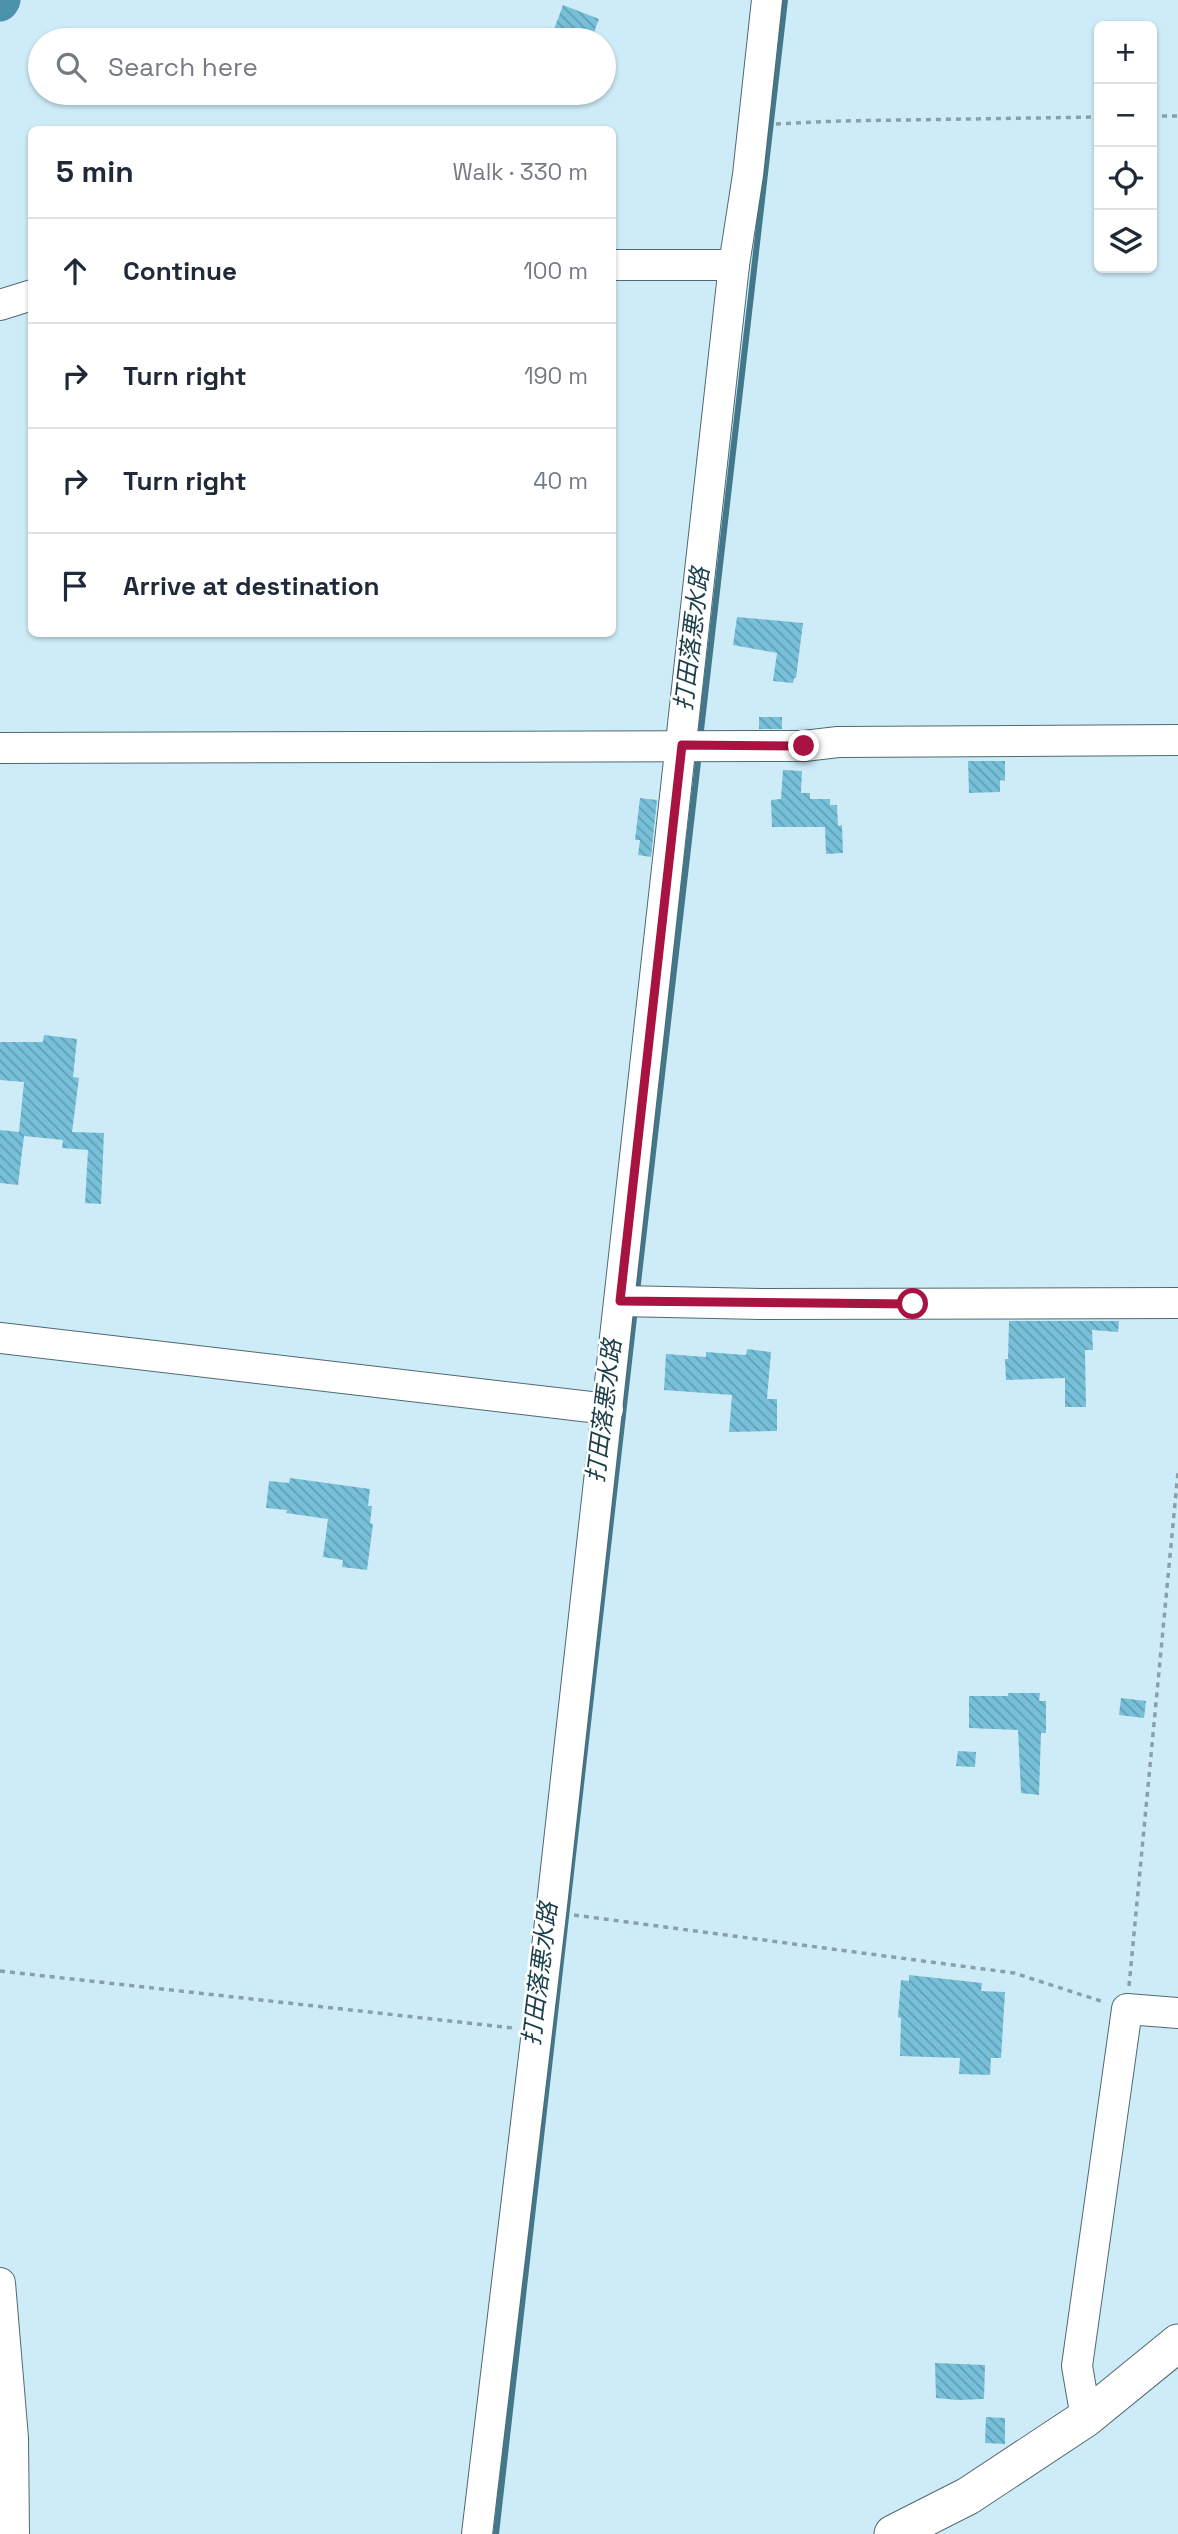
<!DOCTYPE html>
<html lang="en">
<head>
<meta charset="utf-8">
<style>
	body { margin:0; font-family:"Space Grotesk","Noto Sans JP",sans-serif; background:#f6f6f7; color:#1f2937 }
	.controls { position:absolute; right:21px; top:21px; display:grid; overflow:hidden; border-radius:10px; box-shadow:0 2px 5px #0004 }
	.controls button { width:63px; height:63px; display:grid; place-items:center; padding:0; border:0; border-bottom:2px solid #e0e1e3; background:#fff; color:#1f2937; font:35px sans-serif }
	.stop { position:absolute; width:21px; height:21px; margin:-16px; border:5px solid #a91341; border-radius:50%; background:#fff }
	.stop.end { background:#a91341; border-color:#fff; box-shadow:0 2px 7px #0008 }
	.list { margin:0; padding:0; list-style:none }
	h2 { display:flex; justify-content:space-between; align-items:center; height:91px; margin:0; padding:0 28px; font-size:30px }
	h2 small { font-size:23px; font-weight:400; color:#747a83 }
	.list li { display:grid; grid-template-columns:46px 1fr auto; gap:21px; align-items:center; box-sizing:border-box; height:105px; padding:0 28px; border-top:2px solid #e0e1e3 }
	.list b { display:block; font-size:26px; white-space:nowrap }
	.list em { font-size:23px; font-style:normal; color:#747a83 }
	.icon { flex:none; width:38px; height:38px; fill:none; stroke:currentColor; stroke-width:2; stroke-linecap:round; stroke-linejoin:round }
	.map { position:relative; flex:none; width:1178px; height:2534px; overflow:hidden }
	.search { position:absolute; background:#fff; box-shadow:0 2px 5px #0004; left:28px; top:28px; width:588px; height:77px; display:flex; align-items:center; gap:18px; box-sizing:border-box; padding:0 24px; border-radius:38px; color:#747a83; font-size:26px }
	.panel { position:absolute; background:#fff; box-shadow:0 2px 5px #0004; left:28px; top:126px; width:588px; height:511px; border-radius:10px }
	.map>svg:first-child { display:block }
	.lines { fill:none; stroke-linecap:round; stroke-linejoin:round }
	.stream { stroke:#42788a; stroke-width:6 }
	.river { stroke:#4a93ab; stroke-width:37 }
	.building { fill:url(#building-back-hatch) }
	.minor-casing { stroke:#4f6972; stroke-width:32 }
	.major-casing { stroke:#4f6972; stroke-width:39 }
	.path { stroke:#8aa0a8; stroke-width:3.5; stroke-dasharray:5 5; stroke-linecap:butt }
	.minor { stroke:#fff; stroke-width:30 }
	.major { stroke:#fff; stroke-width:37 }
	.route { stroke:#a91341; stroke-width:9 }
	.labels { text-anchor:middle; stroke-width:5; stroke-linejoin:round; paint-order:stroke }
	.water-label { font-size:24px; font-style:italic; fill:#1b3e49; stroke:#fff }
</style>
</head>
<body>
<div class="map">
<svg width="1178" height="2534" viewBox="0 0 1178 2534">
	<defs>
		<pattern id="building-back-hatch" width="6" height="6" patternUnits="userSpaceOnUse" patternTransform="scale(1.75)"><rect width="6" height="6" fill="#77c0d9"/><path d="M-1 5l2 2M0 0l6 6M5-1l2 2" fill="none" stroke="#629db1"/></pattern>
	</defs>
	<rect width="100%" height="100%" fill="#ceecf7"/>
	<g class="lines">
		<g class="stream">
			<polyline points="700,739 785,0"/>
			<polyline points="637,1292 699,753"/>
			<polyline points="496,2534 635,1309"/>
		</g>
		<polyline class="river" points="0,3 2,0"/>
	</g>
	<g class="building">
		<polygon points="563,5 599,19 591,40 573,40 553,32"/>
		<polygon points="737,617 803,623 796,678 794,678 793,683 773,681 777,653 733,645"/>
		<rect x="759" y="717" width="23" height="12"/>
		<polygon points="968,761 1005,761 1005,781 1000,780 1000,792 969,793"/>
		<polygon points="783,770 802,771 801,793 810,793 810,799 830,799 830,805 837,805 838,826 842,825 843,853 826,854 825,827 772,827 771,800 781,799"/>
		<polygon points="640,798 657,800 651,857 638,855 640,840 635,840"/>
		<polygon points="44,1035 77,1039 73,1077 79,1078 72,1132 104,1133 101,1204 85,1203 88,1150 62,1148 63,1140 24,1136 18,1185 0,1183 0,1130 19,1132 24,1082 0,1080 0,1042 43,1042"/>
		<polygon points="1009,1321 1119,1321 1118,1332 1092,1330 1093,1350 1085,1350 1086,1407 1065,1407 1065,1378 1006,1380 1005,1359 1008,1359"/>
		<polygon points="747,1349 771,1352 767,1399 777,1399 777,1431 729,1432 732,1395 664,1390 666,1354 706,1357 706,1352 746,1355"/>
		<polygon points="290,1478 370,1489 368,1506 372,1506 370,1523 373,1524 367,1570 342,1567 343,1560 323,1557 328,1519 286,1513 287,1510 266,1508 269,1481 289,1483"/>
		<polygon points="1008,1693 1040,1693 1039,1701 1046,1701 1046,1733 1041,1733 1039,1795 1021,1793 1018,1730 969,1728 969,1696 1008,1696"/>
		<polygon points="1121,1698 1146,1701 1144,1718 1119,1715"/>
		<polygon points="958,1751 976,1752 975,1767 956,1766"/>
		<polygon points="909,1975 982,1983 981,1991 1005,1992 1001,2058 991,2058 990,2075 959,2074 960,2058 900,2056 901,2018 898,2017 901,1980 909,1981"/>
		<polygon points="935,2363 985,2365 984,2399 958,2400 936,2398"/>
		<polygon points="986,2417 1005,2418 1005,2444 985,2443"/>
	</g>
	<g class="lines">
		<g class="minor-casing">
			<g id="minor">
				<polyline points="612,265 734,265"/>
				<polyline points="0,305 32,295"/>
				<polyline points="0,748 804,746 838,742 1178,740"/>
				<polyline points="620,1301 761,1304 1178,1303"/>
				<polyline points="0,1338 608,1409"/>
				<polyline points="0,2283 13,2438 14,2534"/>
				<polyline points="1086,2418 1077,2366 1127,2009 1178,2013"/>
				<polyline points="477,2534 551,1914 734,265 748,175 767,0"/>
			</g>
		</g>
		<g class="major-casing">
			<polyline id="major" points="893,2534 968,2496 1086,2418 1178,2343"/>
		</g>
		<g class="path">
			<polyline points="1152,116 1178,116"/>
			<polyline points="776,124 839,121 1099,117"/>
			<polyline points="574,1915 1014,1973 1104,2002"/>
			<polyline points="0,1971 513,2028"/>
			<polyline points="1129,1986 1178,1472"/>
		</g>
		<use href="#minor" class="minor"/>
		<use href="#major" class="major"/>
	</g>
	<g class="lines">
		<polyline class="route" points="804,746 682,745 620,1301 913,1304"/>
	</g>
	<g class="labels">
		<g class="water-label">
			<text transform="translate(692 639) rotate(-83)" y="8">打田落悪水路</text>
			<text transform="translate(604 1411) rotate(-83)" y="8">打田落悪水路</text>
			<text transform="translate(540 1974) rotate(-83)" y="8">打田落悪水路</text>
		</g>
	</g>
</svg>
<div class="controls">
<button>+</button>
<button>−</button>
<button><svg class="icon" aria-label="locate" viewBox="0 0 24 24"><circle cx="12" cy="12" r="6"/><path d="M12 2v4M12 18v4M2 12h4M18 12h4"/></svg></button>
<button><svg class="icon" aria-label="layers" viewBox="0 0 24 24"><path d="M12 4l9 5-9 5-9-5zM3 14l9 5 9-5"/></svg></button>
</div>
<div class="stop" style="left:913px;top:1304px"></div>
<div class="stop end" style="left:804px;top:746px"></div>
<div class="search"><svg class="icon" aria-label="search" viewBox="0 0 24 24"><circle cx="10" cy="10" r="6"/><path d="M15 15l6 6"/></svg>Search here</div>
<section class="panel">
<h2>5 min<small>Walk · 330 m</small></h2>
<ul class="list">
<li><svg class="icon" aria-label="ahead" viewBox="0 0 24 24"><path d="M12 20V5M6 11l6-6 6 6"/></svg><div><b>Continue</b></div><em>100 m</em></li>
<li><svg class="icon" aria-label="right" viewBox="0 0 24 24"><path d="M7 20v-9h11M14 6l5 5-5 5"/></svg><div><b>Turn right</b></div><em>190 m</em></li>
<li><svg class="icon" aria-label="right" viewBox="0 0 24 24"><path d="M7 20v-9h11M14 6l5 5-5 5"/></svg><div><b>Turn right</b></div><em>40 m</em></li>
<li><svg class="icon" aria-label="arrive" viewBox="0 0 24 24"><path d="M6 21V4h12l-3 4 3 4H6"/></svg><div><b>Arrive at destination</b></div></li>
</ul>
</section>
</div>
</body>
</html>
